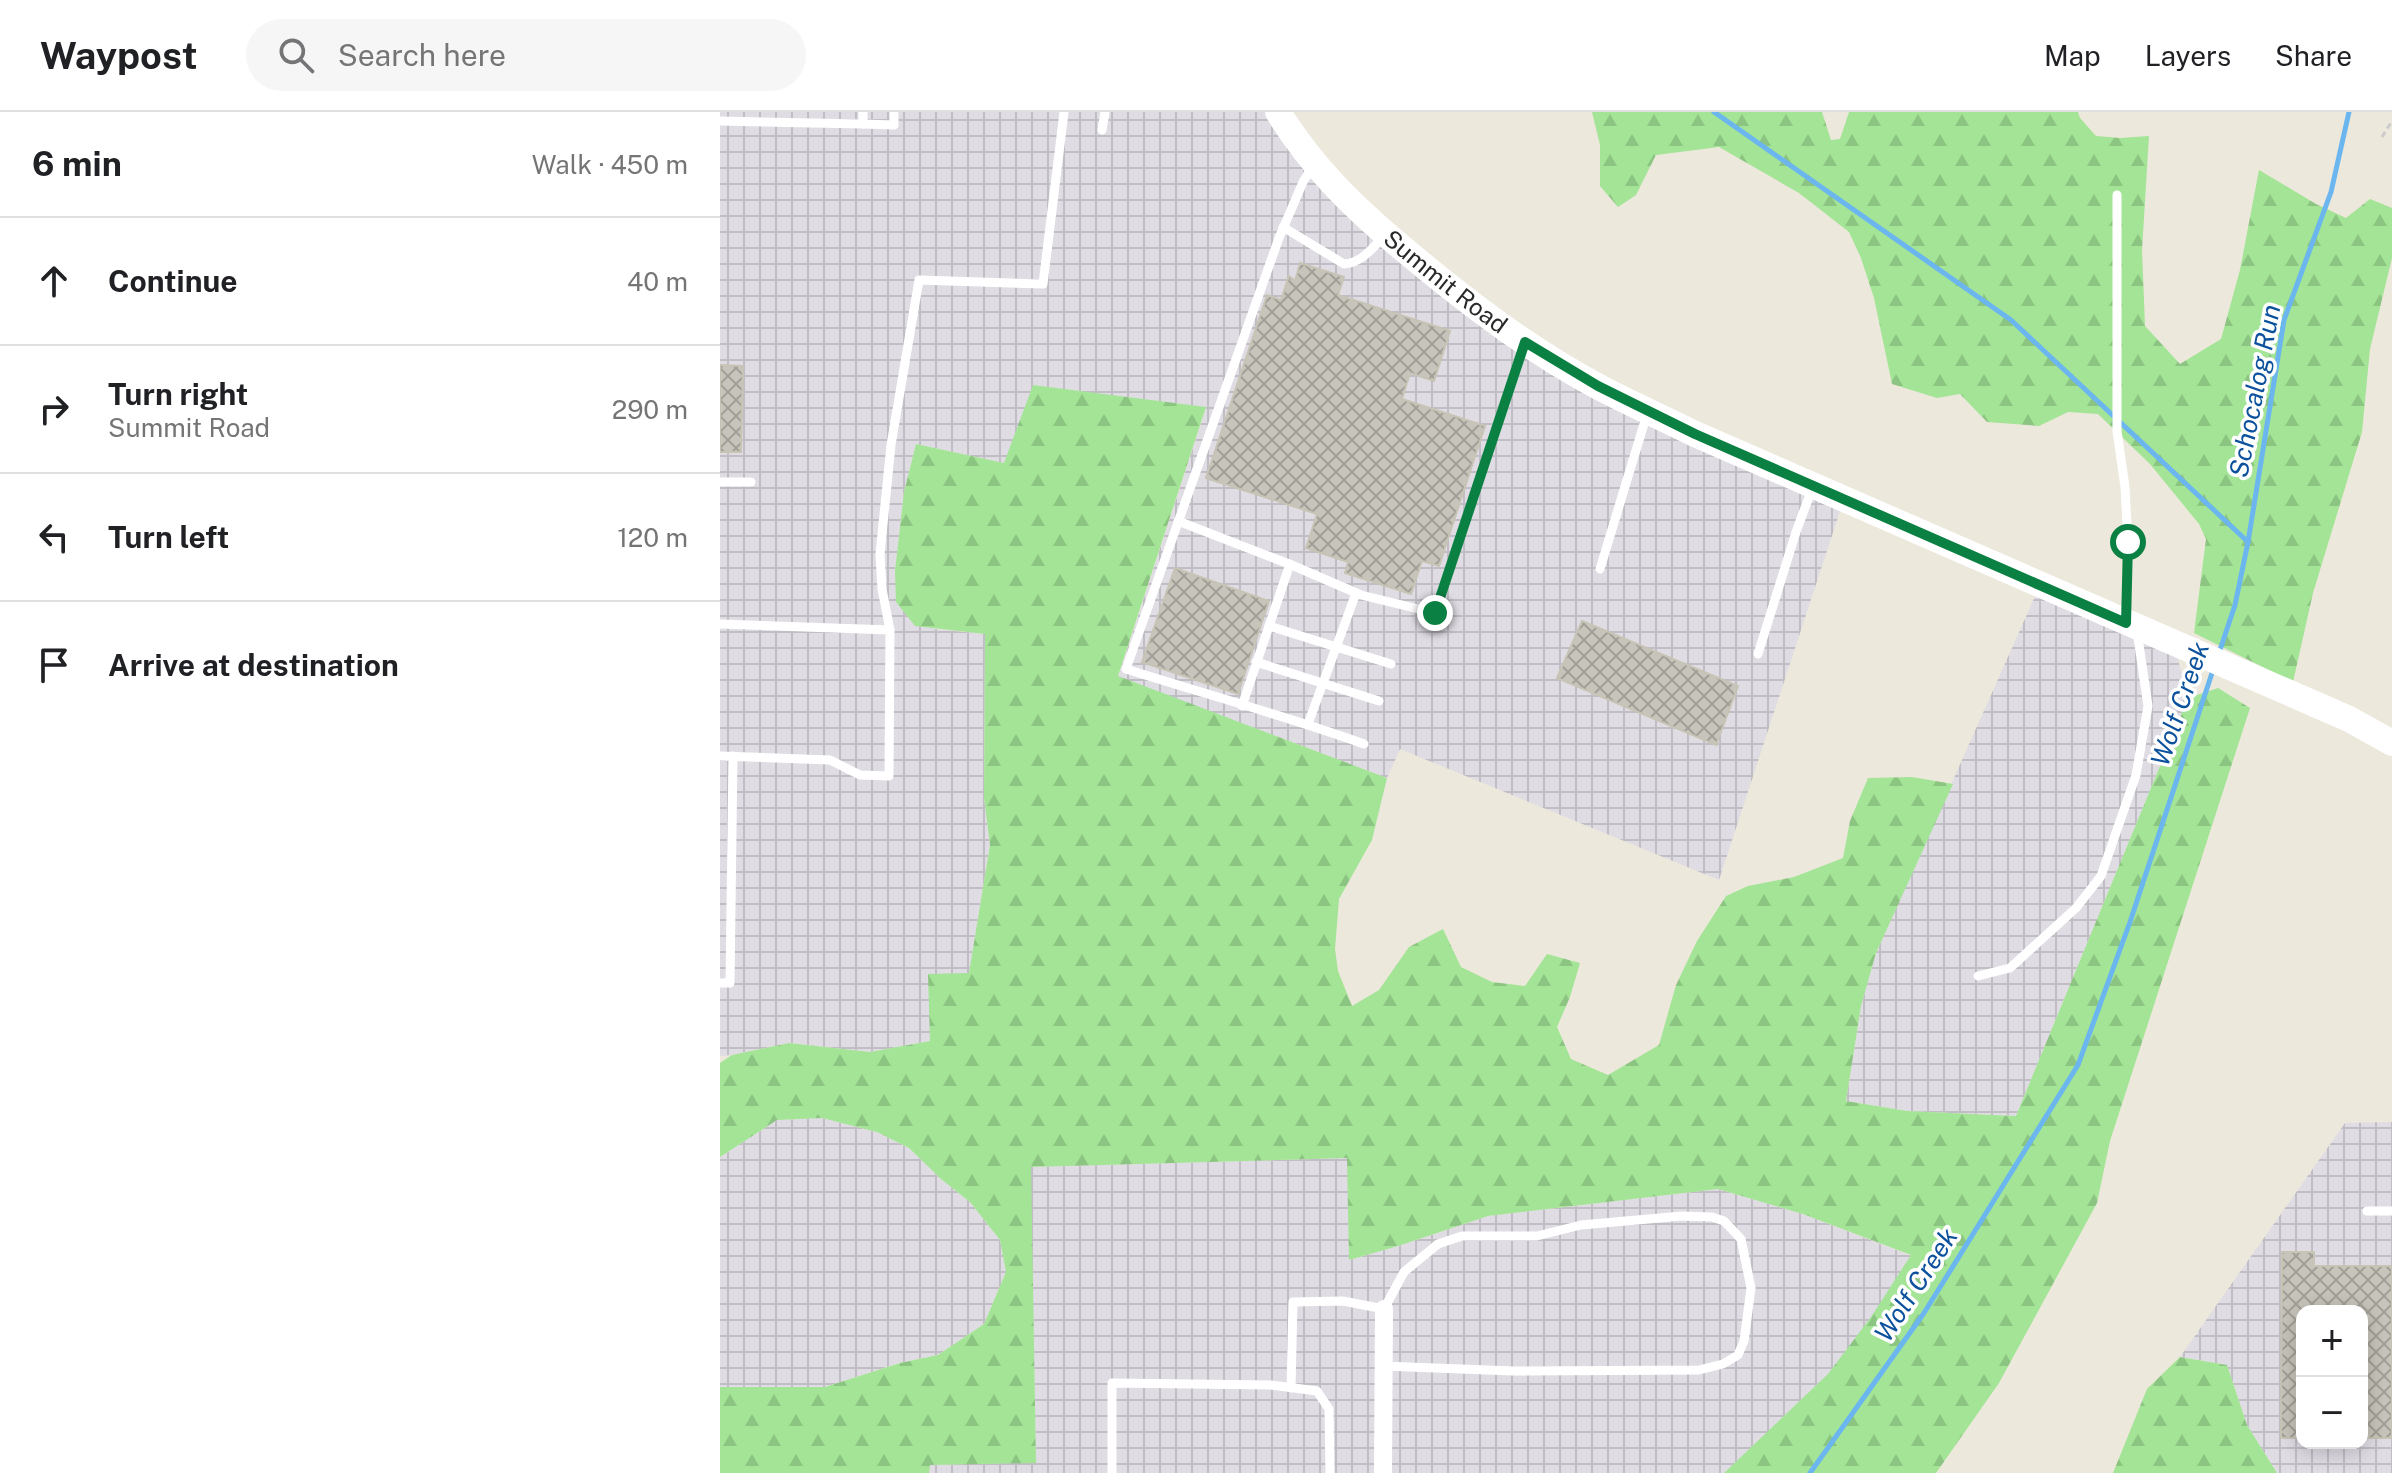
<!DOCTYPE html>
<html lang="en">
<head>
<meta charset="utf-8">
<style>
	body { margin:0; font-family:"Public Sans",sans-serif; background:#f6f6f6; color:#202124 }
	.controls { position:absolute; right:24px; bottom:24px; display:grid; overflow:hidden; border-radius:16px; box-shadow:0 4px 20px #0003 }
	.controls button { width:72px; height:72px; display:grid; place-items:center; padding:0; border:0; border-bottom:2px solid #e0e0e0; background:#fff; color:#202124; font:40px sans-serif }
	.stop { position:absolute; width:24px; height:24px; margin:-18px; border:6px solid #0b8043; border-radius:50%; background:#fff }
	.stop.end { background:#0b8043; border-color:#fff; box-shadow:0 2px 8px #0008 }
	.list { margin:0; padding:0; list-style:none }
	h2 { display:flex; justify-content:space-between; align-items:center; height:104px; margin:0; padding:0 32px; font-size:34px }
	h2 small { font-size:26px; font-weight:400; color:#757577 }
	.list li { display:grid; grid-template-columns:52px 1fr auto; gap:24px; align-items:center; box-sizing:border-box; height:128px; padding:0 32px; border-top:2px solid #e0e0e0 }
	.list b { display:block; font-size:30px; white-space:nowrap }
	.list p { margin:0; font-size:26px; white-space:nowrap; color:#757577 }
	.list em { font-size:26px; font-style:normal; color:#757577 }
	.icon { flex:none; width:44px; height:44px; fill:none; stroke:currentColor; stroke-width:2; stroke-linecap:round; stroke-linejoin:round }
	.map { position:relative; flex:none; width:1672px; height:1361px; overflow:hidden }
	header { display:flex; align-items:center; gap:48px; box-sizing:border-box; height:112px; padding:0 40px; background:#fff; border-bottom:2px solid #e0e0e0 }
	header strong { font-size:38px }
	nav { display:flex; gap:44px; margin-inline-start:auto; font-size:28px }
	.search { width:560px; height:72px; background:#f6f6f6; display:flex; align-items:center; gap:20px; box-sizing:border-box; padding:0 28px; border-radius:44px; color:#757577; font-size:30px }
	main { display:flex }
	aside { flex:1; background:#fff }
	.map>svg:first-child { display:block }
	.industrial { fill:url(#industrial-grid); fill-rule:evenodd }
	.forest { fill:url(#forest-firs) }
	.lines { fill:none; stroke-linecap:round; stroke-linejoin:round }
	.stream { stroke:#6cb6f0; stroke-width:5 }
	.building { fill:url(#building-cross-hatch); stroke:#c7c4b5; stroke-width:2 }
	.path { stroke:#ccc; stroke-width:3; stroke-dasharray:6 4; stroke-linecap:butt }
	.lane { stroke:#fff; stroke-width:9 }
	.street { stroke:#fff; stroke-width:18 }
	.secondary { stroke:#fff; stroke-width:26 }
	.route { stroke:#0b8043; stroke-width:10 }
	.labels { text-anchor:middle; stroke-width:7; stroke-linejoin:round; paint-order:stroke }
	.street-label { font-size:24px; fill:#2a2a2a; stroke:#fff }
	.water-label { font-size:26px; font-style:italic; fill:#0b519c; stroke:#fff }
</style>
</head>
<body>
<header>
<strong>Waypost</strong>
<div class="search"><svg class="icon" aria-label="search" viewBox="0 0 24 24"><circle cx="10" cy="10" r="6"/><path d="M15 15l6 6"/></svg>Search here</div>
<nav><a>Map</a><a>Layers</a><a>Share</a></nav>
</header>
<main>
<aside>
<h2>6 min<small>Walk · 450 m</small></h2>
<ul class="list">
<li><svg class="icon" aria-label="ahead" viewBox="0 0 24 24"><path d="M12 20V5M6 11l6-6 6 6"/></svg><div><b>Continue</b></div><em>40 m</em></li>
<li><svg class="icon" aria-label="right" viewBox="0 0 24 24"><path d="M7 20v-9h11M14 6l5 5-5 5"/></svg><div><b>Turn right</b><p>Summit Road</p></div><em>290 m</em></li>
<li><svg class="icon" aria-label="left" viewBox="0 0 24 24"><path d="M17 20v-9H6M10 6l-5 5 5 5"/></svg><div><b>Turn left</b></div><em>120 m</em></li>
<li><svg class="icon" aria-label="arrive" viewBox="0 0 24 24"><path d="M6 21V4h12l-3 4 3 4H6"/></svg><div><b>Arrive at destination</b></div></li>
</ul>
</aside>
<div class="map">
<svg width="1672" height="1361" viewBox="0 0 1672 1361">
	<defs>
		<pattern id="industrial-grid" width="8" height="8" patternUnits="userSpaceOnUse" patternTransform="scale(2)"><rect width="8" height="8" fill="#e0dce4"/><path d="M0 4h8M4 0v8" fill="none" stroke="#c0bdc4"/></pattern>
		<pattern id="forest-firs" width="22" height="20" patternUnits="userSpaceOnUse" patternTransform="scale(2)"><rect width="22" height="20" fill="#a3e496"/><path d="M5 1l3.5 6h-7zM16 11l3.5 6h-7z" fill="#8cc481"/></pattern>
		<pattern id="building-cross-hatch" width="8" height="8" patternUnits="userSpaceOnUse" patternTransform="scale(2)"><rect width="8" height="8" fill="#c7c4bb"/><path d="M0 0l8 8M0 8l8-8" fill="none" stroke="#a29f98"/></pattern>
	</defs>
	<rect width="100%" height="100%" fill="#ece8db"/>
	<g class="industrial">
		<polygon points="0,0 559,0 580,35 809,233 1124,387 999,768 680,637 667,666 398,565 486,296 284,351 196,332 184,380 175,459 215,517 265,522 264,686 270,733 249,862 210,929 150,940 69,931 12,943 0,944"/>
		<polygon points="1320,473 1454,532 1468,586 1296,1004 1187,999 1126,989 1141,894 1156,841"/>
		<polygon points="102,1006 157,1020 189,1036 221,1067 250,1090 280,1128 286,1160 264,1212 218,1243 179,1251 105,1275 0,1275 0,1045 57,1008"/>
		<path d="M1672,1010V1361H1557L1527,1313L1507,1253L1460,1245L1625,1011ZM1582,1199H1642V1331H1582Z"/>
		<polygon points="628,1046 629,1148 678,1134 768,1104 998,1077 1083,1102 1192,1144 1090,1361 209,1361 209,1353 316,1350 310,1055"/>
	</g>
	<g class="forest">
		<polygon points="872,0 1102,0 1111,28 1120,27 1129,0 1358,0 1360,6 1376,24 1400,26 1429,24 1422,138 1425,214 1460,252 1501,227 1520,158 1539,58 1596,92 1626,106 1650,87 1672,96 1672,146 1650,237 1642,320 1593,481 1573,570 1474,521 1486,427 1479,412 1430,352 1378,302 1348,300 1319,314 1267,310 1240,282 1217,286 1172,272 1154,186 1141,146 1129,120 1079,81 999,35 936,43 916,83 898,95 880,74 880,33"/>
		<polygon points="313,273 486,295 398,564 667,666 652,728 619,787 615,837 618,859 632,894 659,878 689,835 723,817 741,855 772,870 805,874 827,842 860,851 850,885 837,915 851,947 888,963 939,933 956,873 977,829 1006,784 1028,774 1074,765 1123,746 1130,709 1148,666 1192,665 1233,672 1156,841 1141,894 1126,989 1187,999 1296,1004 1468,586 1498,576 1530,596 1390,1029 1377,1091 1279,1271 1216,1361 1004,1361 1108,1262 1151,1205 1191,1143 1083,1102 998,1077 768,1104 678,1134 629,1148 627,1046 311,1055 316,1351 210,1353 209,1361 0,1361 0,1275 105,1275 180,1251 218,1243 264,1212 286,1160 280,1128 250,1090 221,1067 189,1036 157,1020 102,1006 57,1008 0,1045 0,951 12,943 69,931 150,940 210,929 208,862 249,861 270,733 264,686 265,522 195,514 176,490 175,459 184,380 196,332 284,351"/>
		<polygon points="1460,1245 1507,1253 1527,1313 1557,1361 1393,1361 1427,1277"/>
	</g>
	<g class="lines">
		<g class="stream">
			<polyline points="994,0 1291,208 1528,430 1515,493 1499,541"/>
			<polyline points="1528,430 1564,208 1611,80 1629,0"/>
			<polyline points="1090,1361 1204,1201 1358,953 1410,810 1493,558"/>
		</g>
	</g>
	<g class="building">
		<polygon points="580,151 624,165 618,183 730,219 714,269 690,261 682,287 765,314 719,454 702,449 691,482 625,461 628,450 586,436 597,402 486,366 547,183 561,188 569,164 575,169"/>
		<polygon points="0,253 23,254 21,340 0,340"/>
		<polygon points="455,456 549,489 518,582 422,550"/>
		<polygon points="862,509 1018,574 996,633 837,566"/>
		<polygon points="1562,1140 1594,1140 1594,1154 1672,1154 1672,1326 1642,1326 1642,1199 1582,1199 1582,1326 1561,1326"/>
	</g>
	<g class="lines">
		<polyline class="path" points="1662,25 1672,9"/>
		<g class="lane">
			<polyline points="0,9 143,12 143,0"/>
			<polyline points="143,12 174,13 174,0"/>
			<polyline points="382,18 385,0"/>
			<path d="M592,55L583,70L559,126L406,557C485,582 566,604 644,632"/>
			<polyline points="1397,83 1397,319 1405,375 1408,430 1406,508"/>
			<path d="M563,115L624,152C641,151 652,137 663,125"/>
			<polyline points="0,370 31,370"/>
			<polyline points="458,409 574,454 641,483 715,501 804,232"/>
			<polyline points="880,457 927,302"/>
			<polyline points="0,512 170,518 169,664 140,663 110,648 0,644"/>
			<polyline points="549,514 671,552"/>
			<polyline points="170,518 162,477 160,442 171,333 199,168 323,172 344,0"/>
			<polyline points="1038,542 1076,420 1092,377"/>
			<polyline points="536,550 659,589"/>
			<polyline points="522,594 570,452"/>
			<polyline points="588,612 636,481"/>
			<polyline points="1258,864 1290,856 1356,796 1381,764 1416,663 1428,594 1417,519"/>
			<polyline points="0,871 10,871 13,644"/>
			<polyline points="1647,1099 1672,1099"/>
			<polyline points="571,1276 573,1190 623,1189 664,1197 684,1160 718,1132 742,1124 817,1124 861,1113 962,1104 992,1105 1004,1109 1021,1127 1031,1176 1024,1229 1018,1243 1003,1252 979,1258 793,1259 663,1254"/>
			<polyline points="392,1361 392,1271 551,1273 597,1279 609,1297 610,1361"/>
		</g>
		<polyline class="street" points="663,1361 664,1197"/>
		<path class="secondary" id="s1" d="M558,0C591,53 628,90 675,130C738,183 804,235 877,274C909,291 943,306 975,322L1629,607L1672,631"/>
	</g>
	<g class="lines">
		<polyline class="route" points="715,501 805,230 878,274 975,322 1406,511 1408,430"/>
	</g>
	<g class="labels">
		<g class="street-label">
			<text dy="8" stroke="none"><textPath href="#s1" startOffset="240">Summit Road</textPath></text>
		</g>
		<g class="water-label">
			<text transform="translate(1535 279) rotate(-79)" y="9">Schocalog Run</text>
			<text transform="translate(1460 592) rotate(-71)" y="9">Wolf Creek</text>
			<text transform="translate(1196 1173) rotate(-57)" y="9">Wolf Creek</text>
		</g>
	</g>
</svg>
<div class="controls">
<button>+</button>
<button>−</button>
</div>
<div class="stop" style="left:1408px;top:430px"></div>
<div class="stop end" style="left:715px;top:501px"></div>
</div>
</main>
</body>
</html>
